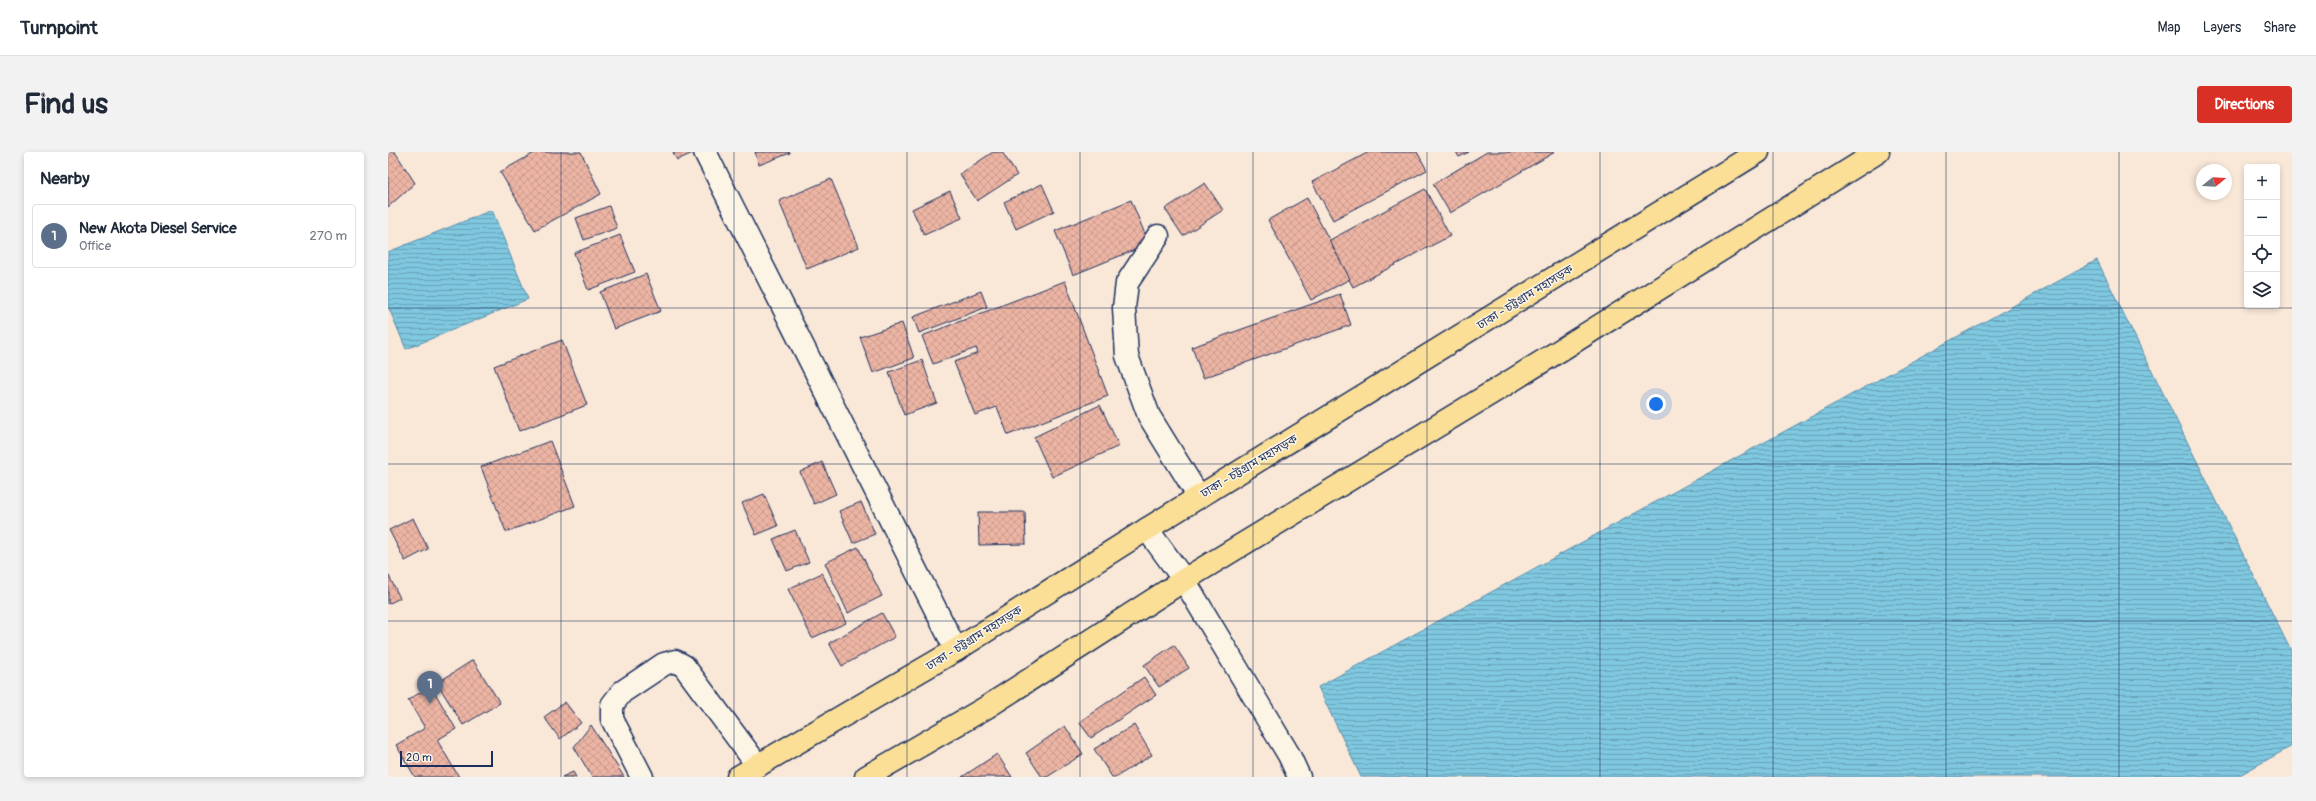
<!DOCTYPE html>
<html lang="en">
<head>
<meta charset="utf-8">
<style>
	body { margin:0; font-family:Pangolin,"Noto Sans Bengali",sans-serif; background:#f2f2f3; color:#1f2937 }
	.controls { position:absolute; right:12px; top:12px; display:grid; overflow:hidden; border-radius:4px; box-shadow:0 2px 6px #0003 }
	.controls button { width:36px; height:36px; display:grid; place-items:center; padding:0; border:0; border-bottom:1px solid #e0e1e3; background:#fff; color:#1f2937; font:20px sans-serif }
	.compass { position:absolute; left:1808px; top:12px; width:36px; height:36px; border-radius:50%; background:#fff; box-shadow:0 2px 6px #0003; rotate:72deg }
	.scale { position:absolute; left:12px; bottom:10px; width:93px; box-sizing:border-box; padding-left:4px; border:2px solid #1b2f5e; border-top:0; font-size:11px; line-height:14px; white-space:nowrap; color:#1b2f5e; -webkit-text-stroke:3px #fcf5e5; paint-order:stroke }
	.you { position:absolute; left:1268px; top:252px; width:14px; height:14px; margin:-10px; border:3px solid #fff; border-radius:50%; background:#1a73e8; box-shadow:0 0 0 6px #1a73e833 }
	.badge { display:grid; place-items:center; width:26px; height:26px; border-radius:50%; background:#d93025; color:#fff; font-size:13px; font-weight:700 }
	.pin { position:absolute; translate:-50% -33px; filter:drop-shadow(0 1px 2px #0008) }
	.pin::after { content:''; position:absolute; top:21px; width:14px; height:12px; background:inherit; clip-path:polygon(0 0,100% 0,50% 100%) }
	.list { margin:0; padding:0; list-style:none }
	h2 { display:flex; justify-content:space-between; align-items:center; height:52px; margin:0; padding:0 16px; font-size:17px }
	h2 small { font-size:13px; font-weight:400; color:#747a83 }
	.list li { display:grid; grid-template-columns:26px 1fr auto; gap:12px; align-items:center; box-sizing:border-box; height:64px; margin:0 8px 8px; padding:0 8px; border:1px solid #e0e1e3; border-radius:4px }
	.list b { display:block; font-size:15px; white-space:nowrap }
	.list p { margin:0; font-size:13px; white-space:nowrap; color:#747a83 }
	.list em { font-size:13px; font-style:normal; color:#747a83 }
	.icon { flex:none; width:22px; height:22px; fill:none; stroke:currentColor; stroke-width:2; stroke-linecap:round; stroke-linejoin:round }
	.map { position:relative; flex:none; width:1904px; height:625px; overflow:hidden; border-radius:4px }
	header { display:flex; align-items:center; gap:24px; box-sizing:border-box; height:56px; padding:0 20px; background:#fff; border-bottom:1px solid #e0e1e3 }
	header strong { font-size:19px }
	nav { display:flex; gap:22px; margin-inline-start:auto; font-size:14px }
	.intro { display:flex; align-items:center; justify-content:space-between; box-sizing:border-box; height:96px; padding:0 24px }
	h1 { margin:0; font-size:28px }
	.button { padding:10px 18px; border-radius:4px; background:#d93025; color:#fff; font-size:14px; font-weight:700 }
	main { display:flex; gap:24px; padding:0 24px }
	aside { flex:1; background:#fff; border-radius:4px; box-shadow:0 2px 6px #0003 }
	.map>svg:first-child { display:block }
	.water { fill:url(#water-rules); stroke:#578bab }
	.building { fill:url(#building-cross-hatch); stroke:#1b2f5e }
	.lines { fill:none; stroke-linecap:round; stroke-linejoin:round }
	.minor-casing { stroke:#1b2f5e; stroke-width:25 }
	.highway-casing { stroke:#1b2f5e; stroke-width:25 }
	.minor { stroke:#fcf5e5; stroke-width:22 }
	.highway { stroke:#fbdf96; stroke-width:22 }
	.grid { fill:none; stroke:#1b2f5e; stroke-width:1; stroke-opacity:0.55 }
	.labels { text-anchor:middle; stroke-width:3; stroke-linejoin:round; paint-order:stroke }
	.street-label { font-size:12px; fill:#1b2f5e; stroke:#fcf5e5 }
</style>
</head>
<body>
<header>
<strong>Turnpoint</strong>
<nav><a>Map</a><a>Layers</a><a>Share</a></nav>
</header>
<div class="intro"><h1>Find us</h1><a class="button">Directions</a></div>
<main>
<aside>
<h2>Nearby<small></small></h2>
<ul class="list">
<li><span class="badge" style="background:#5c6f8a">1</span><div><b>New Akota Diesel Service</b><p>Office</p></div><em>270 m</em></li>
</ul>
</aside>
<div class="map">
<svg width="1904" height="625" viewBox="0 0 1904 625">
	<defs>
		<pattern id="water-rules" width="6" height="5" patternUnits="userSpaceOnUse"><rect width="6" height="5" fill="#7fc8df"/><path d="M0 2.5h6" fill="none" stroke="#67a3b8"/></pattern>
		<pattern id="building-cross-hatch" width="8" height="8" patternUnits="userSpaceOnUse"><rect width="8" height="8" fill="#ecb4a3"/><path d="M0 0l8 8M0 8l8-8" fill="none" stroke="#ca9b8f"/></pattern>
	</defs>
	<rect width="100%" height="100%" fill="#f9e8d8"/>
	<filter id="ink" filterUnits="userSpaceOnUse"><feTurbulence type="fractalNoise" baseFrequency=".025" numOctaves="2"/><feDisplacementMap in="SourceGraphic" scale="8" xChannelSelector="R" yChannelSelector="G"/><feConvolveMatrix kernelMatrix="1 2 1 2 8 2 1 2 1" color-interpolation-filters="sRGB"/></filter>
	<g filter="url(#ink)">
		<g class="water">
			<polygon points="104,58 140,147 18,197 0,154 0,100"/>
			<polygon points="1709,108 1904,501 1904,594 1848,625 973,625 930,535"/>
		</g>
		<g class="building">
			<polygon points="0,0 7,0 27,31 0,55"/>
			<polygon points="148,0 193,0 213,42 147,78 112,20"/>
			<polygon points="285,0 307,0 289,8"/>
			<polygon points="367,0 402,0 402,1 371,13"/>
			<polygon points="605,0 614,0 629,23 589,49 572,22"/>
			<polygon points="981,0 1029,0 1039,18 945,68 924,30"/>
			<polygon points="1068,0 1081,0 1071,5"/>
			<polygon points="1099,0 1167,0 1062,61 1045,32"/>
			<polygon points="443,27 471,95 419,117 391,49"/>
			<polygon points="817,31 835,58 795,84 777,57"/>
			<polygon points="654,32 666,59 628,77 616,50"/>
			<polygon points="1037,37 1062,84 965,135 940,89"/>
			<polygon points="562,39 574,66 536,83 524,57"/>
			<polygon points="919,46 962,127 923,148 880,68"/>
			<polygon points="743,48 761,92 685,123 667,79"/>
			<polygon points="221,54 229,76 196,88 188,66"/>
			<polygon points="232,83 247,120 200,138 186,101"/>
			<polygon points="258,122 273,159 226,177 212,140"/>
			<polygon points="677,129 720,244 620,283 609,255 587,263 566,210 590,201 588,196 545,212 534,184"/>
			<polygon points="593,139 599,155 531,181 525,165"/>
			<polygon points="952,142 963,173 815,226 804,195"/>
			<polygon points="514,171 526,206 485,221 472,185"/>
			<polygon points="174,188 199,253 131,279 106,214"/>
			<polygon points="534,208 549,251 516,263 501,220"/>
			<polygon points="712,253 731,294 664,325 646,285"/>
			<polygon points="162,289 187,354 118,380 93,315"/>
			<polygon points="434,310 448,342 426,352 412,320"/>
			<polygon points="376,342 390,374 368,383 354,351"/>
			<polygon points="473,350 487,382 465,391 451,359"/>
			<polygon points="590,360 637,360 638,392 591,393"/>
			<polygon points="25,366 40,397 17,409 1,378"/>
			<polygon points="407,378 421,410 399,419 385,387"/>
			<polygon points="470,395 494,444 460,461 437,411"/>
			<polygon points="434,421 458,471 424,486 400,437"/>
			<polygon points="0,422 12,446 0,452"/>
			<polygon points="494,461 507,485 454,514 441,491"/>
			<polygon points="786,493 801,516 771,535 756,513"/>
			<polygon points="85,508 112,551 75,573 49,531"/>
			<polygon points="756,525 768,543 703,586 691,570"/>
			<polygon points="43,534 68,577 49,588 71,625 27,625 8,593 37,576 20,548"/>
			<polygon points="177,550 193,571 172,587 156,565"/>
			<polygon points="203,573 236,625 204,625 186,595"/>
			<polygon points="746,573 764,603 728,625 724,625 706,597"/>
			<polygon points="677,574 695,602 659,625 654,625 638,601"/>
			<polygon points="609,602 624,625 574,625"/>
			<polygon points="185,620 188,625 174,625"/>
		</g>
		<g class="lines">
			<g class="minor-casing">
				<g id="minor">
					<polyline points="317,0 568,498"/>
					<polyline points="770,84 739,131 736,156 739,204 761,264 811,345"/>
					<polyline points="759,377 796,428 901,603 911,625"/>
					<polyline points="254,625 224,567 224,553 234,540 276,512 287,509 296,514 370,614"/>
				</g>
			</g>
			<g class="highway-casing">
				<g id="highway">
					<polyline points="350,625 568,498 759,377 1370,0"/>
					<polyline points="478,625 599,555 796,428 1110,237 1490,0"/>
				</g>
			</g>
			<use href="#minor" class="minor"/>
			<use href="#highway" class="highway"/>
		</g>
	</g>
	<path class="grid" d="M173,0V625M346,0V625M519,0V625M692,0V625M865,0V625M1039,0V625M1212,0V625M1385,0V625M1558,0V625M1731,0V625M0,156H1904M0,312H1904M0,469H1904"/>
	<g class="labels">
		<g class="street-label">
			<text transform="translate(1137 145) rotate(-32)" y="4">ঢাকা - চট্টগ্রাম মহাসড়ক</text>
			<text transform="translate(861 314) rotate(-31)" y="4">ঢাকা - চট্টগ্রাম মহাসড়ক</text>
			<text transform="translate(586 486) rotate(-32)" y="4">ঢাকা - চট্টগ্রাম মহাসড়ক</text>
		</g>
	</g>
</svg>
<div class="controls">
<button>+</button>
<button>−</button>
<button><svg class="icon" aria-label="locate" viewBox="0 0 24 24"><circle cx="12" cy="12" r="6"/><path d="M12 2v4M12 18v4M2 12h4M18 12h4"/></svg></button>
<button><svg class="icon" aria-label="layers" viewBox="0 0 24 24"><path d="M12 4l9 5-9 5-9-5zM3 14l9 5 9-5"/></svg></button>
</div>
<svg class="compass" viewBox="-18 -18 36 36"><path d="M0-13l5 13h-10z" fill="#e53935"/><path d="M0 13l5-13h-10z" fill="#747a83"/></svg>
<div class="scale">20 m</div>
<div class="you"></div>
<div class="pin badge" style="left:42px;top:552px;background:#5c6f8a">1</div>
</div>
</main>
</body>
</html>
